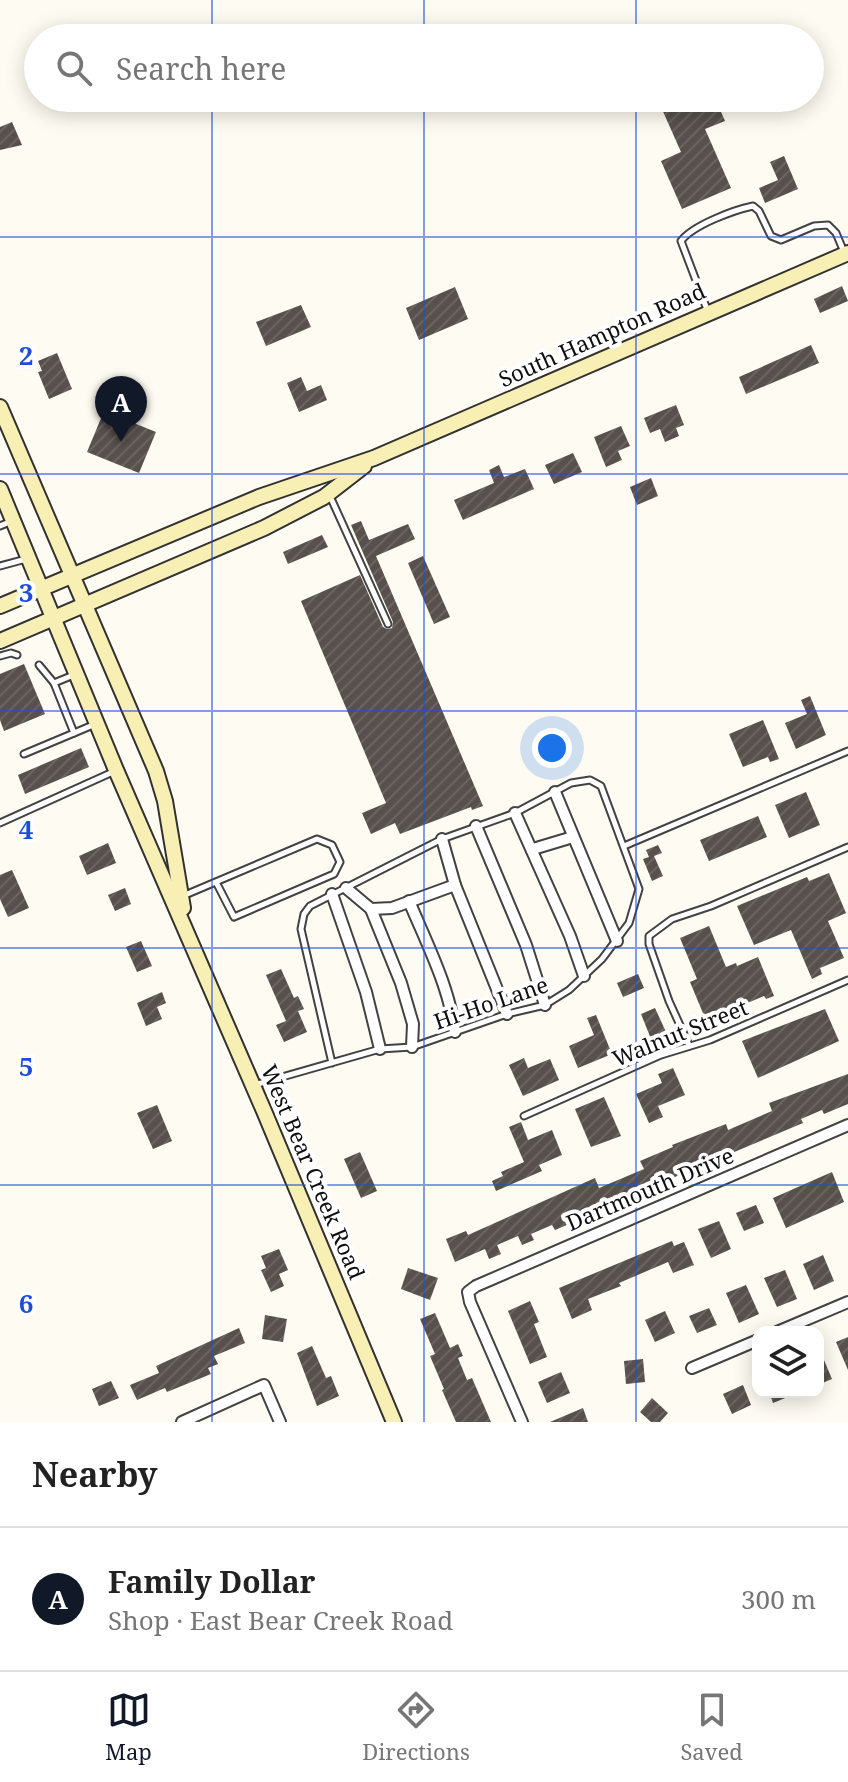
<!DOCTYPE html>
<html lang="en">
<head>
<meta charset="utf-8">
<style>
	body { margin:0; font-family:"Noto Serif",serif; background:#f6f6f6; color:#222 }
	.controls { position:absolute; right:24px; bottom:24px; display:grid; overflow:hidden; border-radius:16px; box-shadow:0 4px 20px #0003 }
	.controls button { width:72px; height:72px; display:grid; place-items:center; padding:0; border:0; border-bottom:2px solid #e0e0e0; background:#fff; color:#222; font:40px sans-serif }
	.you { position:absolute; left:552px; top:748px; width:28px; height:28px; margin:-20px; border:6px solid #fff; border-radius:50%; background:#1a73e8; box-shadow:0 0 0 12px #1a73e833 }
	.badge { display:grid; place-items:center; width:52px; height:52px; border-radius:50%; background:#111827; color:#fff; font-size:26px; font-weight:700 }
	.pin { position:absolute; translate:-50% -66px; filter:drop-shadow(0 2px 4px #0008) }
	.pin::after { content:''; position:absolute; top:42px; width:28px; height:24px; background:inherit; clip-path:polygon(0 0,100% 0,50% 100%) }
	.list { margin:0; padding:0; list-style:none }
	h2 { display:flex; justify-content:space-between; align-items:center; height:104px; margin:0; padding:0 32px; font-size:34px }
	h2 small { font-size:26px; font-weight:400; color:#767676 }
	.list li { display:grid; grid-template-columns:52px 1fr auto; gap:24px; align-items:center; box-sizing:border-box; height:144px; padding:0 32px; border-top:2px solid #e0e0e0 }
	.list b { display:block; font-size:30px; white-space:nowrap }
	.list p { margin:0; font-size:26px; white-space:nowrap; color:#767676 }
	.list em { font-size:26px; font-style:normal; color:#767676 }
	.icon { flex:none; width:44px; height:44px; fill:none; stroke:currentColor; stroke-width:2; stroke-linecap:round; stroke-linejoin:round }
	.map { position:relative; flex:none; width:848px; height:1422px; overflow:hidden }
	.search { position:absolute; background:#fff; box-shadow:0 4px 20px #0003; left:24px; right:24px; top:24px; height:88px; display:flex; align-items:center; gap:20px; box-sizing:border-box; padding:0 28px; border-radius:44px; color:#767676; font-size:30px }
	.sheet { height:248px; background:#fff }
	nav { display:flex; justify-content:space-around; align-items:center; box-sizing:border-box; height:112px; border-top:2px solid #e0e0e0; background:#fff; font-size:22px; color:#767676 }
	nav a { display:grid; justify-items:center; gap:4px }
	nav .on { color:#111827 }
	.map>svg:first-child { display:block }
	.building { fill:url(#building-hatch) }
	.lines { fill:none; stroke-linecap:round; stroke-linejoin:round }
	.lane-casing { stroke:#424242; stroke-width:9 }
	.street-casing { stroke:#424242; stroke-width:14 }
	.secondary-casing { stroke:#313131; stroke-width:18 }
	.lane { stroke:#fff; stroke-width:5 }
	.street { stroke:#fff; stroke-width:10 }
	.secondary { stroke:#f7efb4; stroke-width:14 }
	.grid { fill:none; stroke:#1d4ed8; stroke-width:2; stroke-opacity:0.55 }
	.labels { text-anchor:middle; stroke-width:8; stroke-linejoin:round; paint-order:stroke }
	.street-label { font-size:22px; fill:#0f0f0f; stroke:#fff }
	.grid-label { font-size:26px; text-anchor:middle; font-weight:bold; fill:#1d4ed8; stroke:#fff; stroke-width:8; stroke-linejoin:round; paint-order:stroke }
</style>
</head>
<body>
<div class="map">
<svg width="848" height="1422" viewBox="0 0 848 1422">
	<defs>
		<pattern id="building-hatch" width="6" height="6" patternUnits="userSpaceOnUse" patternTransform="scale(2)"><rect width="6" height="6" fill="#57504c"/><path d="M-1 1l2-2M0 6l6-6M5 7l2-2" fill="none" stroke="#6a6561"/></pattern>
	</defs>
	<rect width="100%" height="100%" fill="#fefbf2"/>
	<g class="building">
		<polygon points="657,98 715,98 725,121 705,129 731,188 682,209 661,161 681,152"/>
		<polygon points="12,122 22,145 0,150 0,127"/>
		<polygon points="784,156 798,189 765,203 759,188 778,180 770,162"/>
		<polygon points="842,286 848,301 820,313 814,299"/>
		<polygon points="455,287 468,319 419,340 406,308"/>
		<polygon points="301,305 311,327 266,346 256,322"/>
		<polygon points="811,345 819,363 746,394 739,377"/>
		<polygon points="57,353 72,389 49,399 38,372 42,371 38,361"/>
		<polygon points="301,377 307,391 321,385 327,400 299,412 287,383"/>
		<polygon points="676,405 684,425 676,428 679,436 665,442 660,429 650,433 644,418"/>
		<polygon points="104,411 156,432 139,473 87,452"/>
		<polygon points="621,426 630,446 618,451 622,460 606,467 594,437"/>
		<polygon points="573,453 582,472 554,484 545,465"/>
		<polygon points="499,465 504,477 525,469 534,489 463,520 454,500 494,483 489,470"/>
		<polygon points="651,478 658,496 637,505 630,487"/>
		<polygon points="361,521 369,540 408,524 415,539 376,556 483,806 472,810 471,807 400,834 395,823 371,834 362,813 386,803 301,601 360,575 383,627 387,629 392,628 393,622 351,525"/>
		<polygon points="322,535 328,547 288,564 283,552"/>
		<polygon points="423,556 450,617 434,624 408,563"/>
		<polygon points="24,664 45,714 4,731 0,720 0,674"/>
		<polygon points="810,696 826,735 796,749 785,723 807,714 801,700"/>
		<polygon points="763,720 779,759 770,762 768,757 743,767 729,734"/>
		<polygon points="81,748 89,767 25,794 18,775"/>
		<polygon points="806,792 820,825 789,838 775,805"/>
		<polygon points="758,816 767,837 709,861 700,840"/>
		<polygon points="108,843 116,863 87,875 79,856"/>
		<polygon points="658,845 662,853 654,856 663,876 652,881 643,859 649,857 646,850"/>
		<polygon points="12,870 29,908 8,917 0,899 0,875"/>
		<polygon points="829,873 846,913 828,921 844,958 820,968 822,974 812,979 791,930 754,945 737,906 807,877 809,881"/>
		<polygon points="125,888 131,904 115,911 108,895"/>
		<polygon points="709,926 726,967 736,963 737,966 758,957 774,996 766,999 764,996 745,1004 743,1002 705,1018 690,982 697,979 680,938"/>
		<polygon points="141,941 152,966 137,972 126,947"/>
		<polygon points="281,969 294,998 298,996 304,1009 298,1011 307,1032 284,1042 276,1025 286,1021 266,975"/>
		<polygon points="638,974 644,988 623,997 617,983"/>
		<polygon points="162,992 166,1003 157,1007 162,1019 146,1026 137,1003"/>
		<polygon points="655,1008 666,1032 651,1039 641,1014"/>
		<polygon points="825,1009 839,1041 758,1078 742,1041"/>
		<polygon points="596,1015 612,1054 578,1068 569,1046 594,1035 587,1018"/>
		<polygon points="524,1058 528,1068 550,1059 559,1080 523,1096 509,1065"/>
		<polygon points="673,1068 685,1095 658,1106 663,1117 649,1123 636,1094 662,1083 658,1074"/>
		<polygon points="848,1074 848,1104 824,1114 822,1110 801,1119 803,1123 606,1206 607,1208 555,1230 552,1225 531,1234 534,1240 522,1245 518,1236 497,1245 501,1254 489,1259 485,1249 455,1262 446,1239 466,1231 468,1235 595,1178 599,1188 644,1169 640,1161 673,1147 672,1145 726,1124 728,1130 772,1111 769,1103"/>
		<polygon points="604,1097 621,1136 591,1147 575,1109"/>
		<polygon points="157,1105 172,1141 153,1149 137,1113"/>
		<polygon points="521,1122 528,1140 552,1130 562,1155 539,1165 542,1171 496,1191 492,1181 503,1176 501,1172 524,1162 509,1127"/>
		<polygon points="360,1152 377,1191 361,1198 344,1159"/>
		<polygon points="832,1172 844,1202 786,1228 773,1198"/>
		<polygon points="756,1205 764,1223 744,1231 736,1213"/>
		<polygon points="719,1221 731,1249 711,1258 698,1229"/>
		<polygon points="672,1241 674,1246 684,1242 694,1265 673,1273 668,1262 619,1283 621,1286 588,1299 592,1310 572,1319 559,1288"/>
		<polygon points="279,1249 288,1270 279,1274 284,1286 271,1292 261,1270 266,1268 261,1256"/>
		<polygon points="823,1255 834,1281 814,1290 803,1264"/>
		<polygon points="408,1268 438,1278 430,1300 401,1289"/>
		<polygon points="785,1270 797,1299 777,1307 764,1278"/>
		<polygon points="746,1285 759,1314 739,1323 726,1293"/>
		<polygon points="530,1301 539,1322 534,1324 547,1357 530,1364 508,1311"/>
		<polygon points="709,1308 717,1325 697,1333 689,1316"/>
		<polygon points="665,1311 675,1333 655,1342 645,1320"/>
		<polygon points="435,1313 450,1348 458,1344 463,1356 458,1358 467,1380 472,1378 491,1422 456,1422 442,1390 444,1389 430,1356 435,1354 420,1319"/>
		<polygon points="265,1315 287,1319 283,1342 262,1339"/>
		<polygon points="239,1328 245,1343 214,1356 218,1364 208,1368 211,1374 167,1392 165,1388 137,1400 130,1385 159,1373 156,1366"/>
		<polygon points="848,1337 848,1370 836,1342"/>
		<polygon points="312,1346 326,1378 331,1376 339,1396 317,1406 297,1353"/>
		<polygon points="818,1346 832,1379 818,1385"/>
		<polygon points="643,1359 645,1382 626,1384 624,1361"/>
		<polygon points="561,1372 570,1393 547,1403 538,1382"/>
		<polygon points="111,1381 119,1398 99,1406 92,1389"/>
		<polygon points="743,1385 751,1405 732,1414 723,1394"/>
		<polygon points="769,1392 800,1392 773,1403"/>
		<polygon points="652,1398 668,1413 660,1422 651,1422 640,1412"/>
		<polygon points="583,1408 588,1422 550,1422"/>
	</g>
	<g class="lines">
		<g class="lane-casing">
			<g id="lane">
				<path d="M708,312L681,241C693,225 734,210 753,206L759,211L771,236L781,240L814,226L828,225L836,233L844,252"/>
				<polyline points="329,494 388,624"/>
				<polyline points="0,526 12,521"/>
				<polyline points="0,566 26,559"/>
				<polyline points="0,656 11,653 17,655"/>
				<polyline points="39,665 54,683 76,674"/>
				<polyline points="54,683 74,733 93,725"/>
				<polyline points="24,754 74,733"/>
				<polyline points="0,823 115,771"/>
				<polyline points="624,846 848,751"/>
				<polyline points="185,895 317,839 332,845 340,862 334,874 234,917 216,882"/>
				<polyline points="689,1045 669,1001 649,944 649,936 672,919 711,906 848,847"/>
				<polyline points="254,1085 380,1049 412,1047 507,1014 545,1005 569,990 602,959 629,923 639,889 601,786 590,780 571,783 515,813 442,839 310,906 304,914 301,929 332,1063"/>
				<polyline points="524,1116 661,1055 710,1040 848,980"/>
			</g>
		</g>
		<g class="street-casing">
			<g id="street">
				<polyline points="555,792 617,941"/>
				<polyline points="515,813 570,936 584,976"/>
				<polyline points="476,826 526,945 545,1005"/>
				<polyline points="442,839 455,885 507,1014"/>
				<polyline points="533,849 573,837"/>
				<polyline points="346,888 371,909 401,983 413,1024 412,1047"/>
				<polyline points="332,894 366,992 380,1049"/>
				<path d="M409,901C427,944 449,986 455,1032"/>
				<polyline points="371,909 392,908 455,885"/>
				<polyline points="777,1332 848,1302"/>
				<polyline points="692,1368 758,1340"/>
				<polyline points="182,1422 264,1385 280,1422"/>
				<polyline points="522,1422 470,1302 468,1292 476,1286 848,1125"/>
			</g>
		</g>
		<g class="secondary-casing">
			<g id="secondary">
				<polyline points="0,407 156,771 165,801 183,908"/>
				<polyline points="0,489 116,770 264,1111 394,1422"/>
				<polyline points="0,606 259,497 374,458 848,253"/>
				<polyline points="0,641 264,528 324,497 364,466"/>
			</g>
		</g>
		<use href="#lane" class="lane"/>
		<use href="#street" class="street"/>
		<use href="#secondary" class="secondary"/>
	</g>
	<path class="grid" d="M212,0V38M424,0V38M636,0V38M212,98V1422M424,98V1422M636,98V1422M0,237H848M0,474H848M0,711H848M0,948H848M0,1185H848"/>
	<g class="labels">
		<g class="street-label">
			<text transform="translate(602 335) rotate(-24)" y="8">South Hampton Road</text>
			<text transform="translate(491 1003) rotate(-19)" y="8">Hi-Ho Lane</text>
			<text transform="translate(680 1033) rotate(-22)" y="8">Walnut Street</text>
			<text transform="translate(313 1172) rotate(67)" y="8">West Bear Creek Road</text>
			<text transform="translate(650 1189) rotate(-23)" y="8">Dartmouth Drive</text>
		</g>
	</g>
	<g class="grid-label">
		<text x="26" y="365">2</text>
		<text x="26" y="602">3</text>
		<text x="26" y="839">4</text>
		<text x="26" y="1076">5</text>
		<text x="26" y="1313">6</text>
	</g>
</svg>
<div class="controls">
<button><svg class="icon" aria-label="layers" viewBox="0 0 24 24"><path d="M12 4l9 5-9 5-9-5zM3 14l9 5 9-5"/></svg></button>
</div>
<div class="you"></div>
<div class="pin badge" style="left:121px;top:442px">A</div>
<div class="search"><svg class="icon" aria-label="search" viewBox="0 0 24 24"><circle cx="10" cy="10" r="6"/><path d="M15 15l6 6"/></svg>Search here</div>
</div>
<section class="sheet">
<h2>Nearby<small></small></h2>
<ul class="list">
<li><span class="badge">A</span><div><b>Family Dollar</b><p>Shop · East Bear Creek Road</p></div><em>300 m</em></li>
</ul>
</section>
<nav>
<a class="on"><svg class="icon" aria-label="map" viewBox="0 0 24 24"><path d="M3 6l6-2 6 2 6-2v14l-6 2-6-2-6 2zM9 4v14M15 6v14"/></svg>Map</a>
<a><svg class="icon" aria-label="directions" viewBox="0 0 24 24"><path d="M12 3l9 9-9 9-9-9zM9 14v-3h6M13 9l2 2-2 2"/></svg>Directions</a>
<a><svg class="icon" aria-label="saved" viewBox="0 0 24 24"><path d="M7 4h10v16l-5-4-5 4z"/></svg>Saved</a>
</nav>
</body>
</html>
